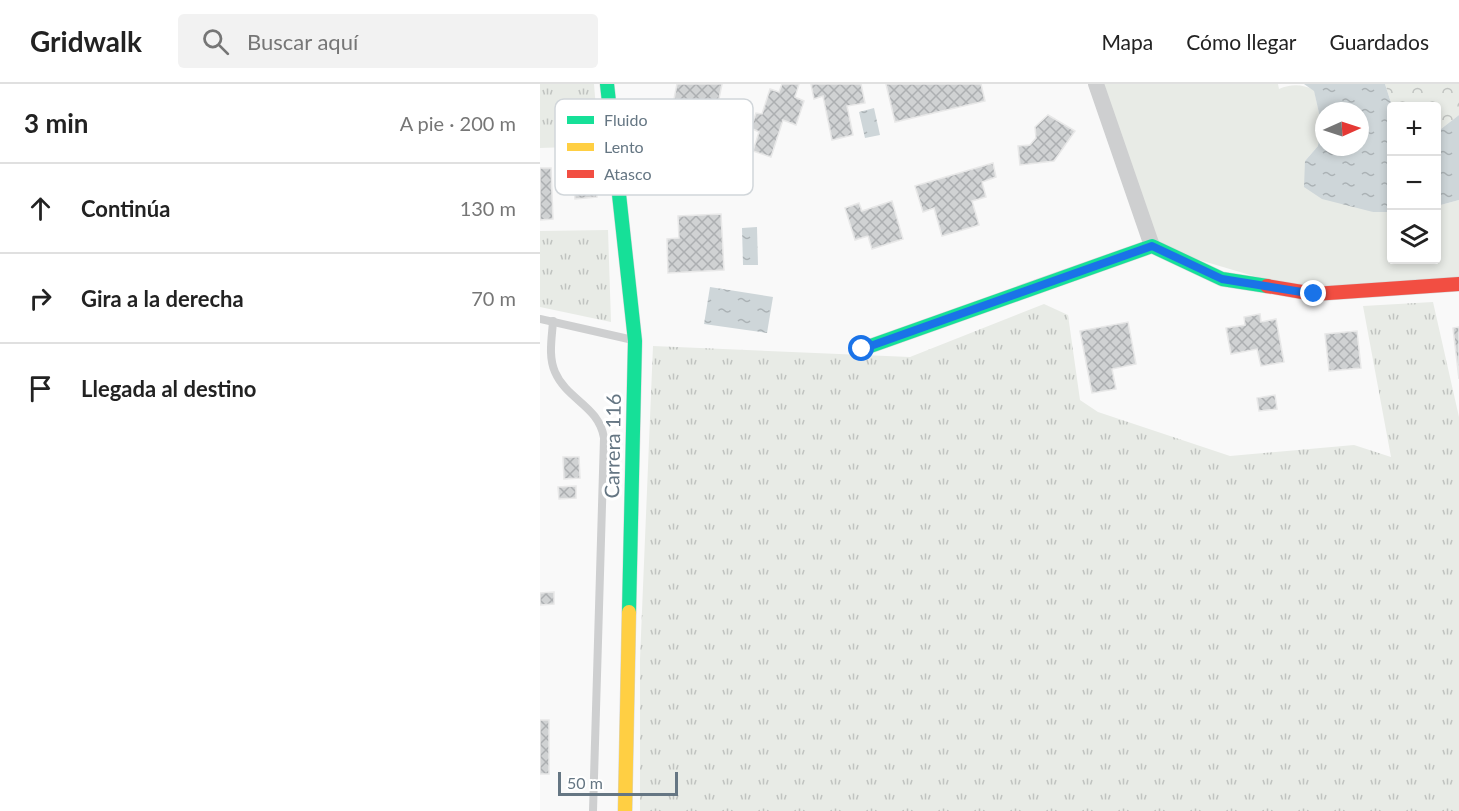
<!DOCTYPE html>
<html lang="es">
<head>
<meta charset="utf-8">
<style>
	body { margin:0; font-family:Lato,sans-serif; background:#f2f2f2; color:#222 }
	.controls { position:absolute; right:18px; top:18px; display:grid; overflow:hidden; border-radius:6px; box-shadow:0 3px 9px #0003 }
	.controls button { width:54px; height:54px; display:grid; place-items:center; padding:0; border:0; border-bottom:2px solid #e0e0e0; background:#fff; color:#222; font:30px sans-serif }
	.compass { position:absolute; left:775px; top:18px; width:54px; height:54px; border-radius:50%; background:#fff; box-shadow:0 3px 9px #0003; rotate:87deg }
	.scale { position:absolute; left:18px; bottom:15px; width:120px; box-sizing:border-box; padding-left:6px; border:3px solid #657683; border-top:0; font-size:16px; line-height:21px; white-space:nowrap; color:#657683; -webkit-text-stroke:4px #fff; paint-order:stroke }
	.stop { position:absolute; width:18px; height:18px; margin:-14px; border:4px solid #1a73e8; border-radius:50%; background:#fff }
	.stop.end { background:#1a73e8; border-color:#fff; box-shadow:0 2px 6px #0008 }
	.list { margin:0; padding:0; list-style:none }
	h2 { display:flex; justify-content:space-between; align-items:center; height:78px; margin:0; padding:0 24px; font-size:26px }
	h2 small { font-size:20px; font-weight:400; color:#767676 }
	.list li { display:grid; grid-template-columns:39px 1fr auto; gap:18px; align-items:center; box-sizing:border-box; height:90px; padding:0 24px; border-top:2px solid #e0e0e0 }
	.list b { display:block; font-size:22px; white-space:nowrap }
	.list em { font-size:20px; font-style:normal; color:#767676 }
	.icon { flex:none; width:33px; height:33px; fill:none; stroke:currentColor; stroke-width:2; stroke-linecap:round; stroke-linejoin:round }
	.map { position:relative; flex:none; width:919px; height:727px; overflow:hidden }
	header { display:flex; align-items:center; gap:36px; box-sizing:border-box; height:84px; padding:0 30px; background:#fff; border-bottom:2px solid #e0e0e0 }
	header strong { font-size:28px }
	nav { display:flex; gap:33px; margin-inline-start:auto; font-size:21px }
	.search { width:420px; height:54px; background:#f2f2f2; display:flex; align-items:center; gap:15px; box-sizing:border-box; padding:0 21px; border-radius:6px; color:#767676; font-size:22px }
	main { display:flex }
	aside { flex:1; background:#fff }
	.map>svg:first-child { display:block }
	.grass { fill:url(#grass-tufts) }
	.forest { fill:url(#forest-crowns) }
	.green { fill:#e8ebe6 }
	.water { fill:url(#water-ripples); fill-rule:evenodd }
	.building { fill:url(#building-cross-hatch); stroke:#e8e8e8; stroke-width:1.5 }
	.lines { fill:none; stroke-linecap:round; stroke-linejoin:round }
	.fast-casing { stroke:#d5d6d7; stroke-width:15 }
	.slow-casing { stroke:#d5d6d7; stroke-width:15 }
	.jam-casing { stroke:#d5d6d7; stroke-width:15 }
	.lane { stroke:#cecfd0; stroke-width:8 }
	.street { stroke:#cecfd0; stroke-width:16 }
	.fast { stroke:#16e098; stroke-width:14 }
	.slow { stroke:#ffcf43; stroke-width:14 }
	.jam { stroke:#f24e42; stroke-width:14 }
	.route { stroke:#1a73e8; stroke-width:8 }
	.labels { text-anchor:middle; stroke-width:6; stroke-linejoin:round; paint-order:stroke }
	.street-label { font-size:20px; fill:#657683; stroke:#fff }
	.key { fill:#fff; stroke:#d1d6da; stroke-width:1.5 }
	.key-label { font-size:16px; fill:#657683 }
</style>
</head>
<body>
<header>
<strong>Gridwalk</strong>
<div class="search"><svg class="icon" aria-label="search" viewBox="0 0 24 24"><circle cx="10" cy="10" r="6"/><path d="M15 15l6 6"/></svg>Buscar aquí</div>
<nav><a>Mapa</a><a>Cómo llegar</a><a>Guardados</a></nav>
</header>
<main>
<aside>
<h2>3 min<small>A pie · 200 m</small></h2>
<ul class="list">
<li><svg class="icon" aria-label="ahead" viewBox="0 0 24 24"><path d="M12 20V5M6 11l6-6 6 6"/></svg><div><b>Continúa</b></div><em>130 m</em></li>
<li><svg class="icon" aria-label="right" viewBox="0 0 24 24"><path d="M7 20v-9h11M14 6l5 5-5 5"/></svg><div><b>Gira a la derecha</b></div><em>70 m</em></li>
<li><svg class="icon" aria-label="arrive" viewBox="0 0 24 24"><path d="M6 21V4h12l-3 4 3 4H6"/></svg><div><b>Llegada al destino</b></div></li>
</ul>
</aside>
<div class="map">
<svg width="919" height="727" viewBox="0 0 919 727">
	<defs>
		<pattern id="grass-tufts" width="24" height="20" patternUnits="userSpaceOnUse" patternTransform="scale(1.5)"><rect width="24" height="20" fill="#e8ebe6"/><path d="M3 7l-1-3M5 7V3M7 7l1-3M15 17l-1-3M17 17v-4M19 17l1-3" fill="none" stroke="#c0c3c0"/></pattern>
		<pattern id="forest-crowns" width="20" height="18" patternUnits="userSpaceOnUse" patternTransform="scale(1.5)"><rect width="20" height="18" fill="#e8ebe6"/><path d="M2 6a3 3 0 1 1 6 0M12 15a3 3 0 1 1 6 0" fill="none" stroke="#c0c3c0"/></pattern>
		<pattern id="water-ripples" width="26" height="14" patternUnits="userSpaceOnUse" patternTransform="scale(1.5)"><rect width="26" height="14" fill="#ced6d9"/><path d="M2 4q2-2 4 0t4 0M15 11q2-2 4 0t4 0" fill="none" stroke="#abb2b5"/></pattern>
		<pattern id="building-cross-hatch" width="8" height="8" patternUnits="userSpaceOnUse" patternTransform="scale(1.5)"><rect width="8" height="8" fill="#d0d2d3"/><path d="M0 0l8 8M0 8l8-8" fill="none" stroke="#acafb1"/></pattern>
	</defs>
	<rect width="100%" height="100%" fill="#f9f9f9"/>
	<g class="grass">
		<polygon points="0,0 54,0 59,62 0,64"/>
		<polygon points="68,146 71,238 0,223 0,147"/>
		<polygon points="893,218 919,333 919,727 100,727 100,575 113,262 370,273 504,220 528,231 540,316 558,328 690,372 814,361 851,373 823,222"/>
	</g>
	<polygon class="forest" points="845,0 919,0 919,31 897,48 896,22 852,22"/>
	<path class="green" d="M556,0H738L739,5C751,0 762,0 774,6L781,38L778,62L765,77L833,128H851L852,176H896L897,122L919,116V200L774,210L612,162Z"/>
	<g class="water">
		<path d="M764,0H845L852,22L851,128H833L782,115L764,103L765,77L778,62L781,38L774,7ZM784,27H820V63H784Z"/>
		<polygon points="334,24 340,51 325,54 319,28"/>
		<polygon points="919,31 919,116 897,122 897,48"/>
		<polygon points="217,143 218,181 203,181 202,144"/>
		<polygon points="170,203 233,213 227,249 164,240"/>
	</g>
	<g class="building">
		<polygon points="137,0 182,0 175,34 132,25"/>
		<polygon points="242,0 259,0 255,13 264,17 256,41 243,36 231,73 213,67 219,48 211,44 216,29 222,30 230,5 239,8"/>
		<polygon points="271,0 321,0 325,19 307,22 313,51 292,56 283,12 274,15"/>
		<polygon points="346,0 441,0 445,17 355,38"/>
		<polygon points="508,31 535,47 514,77 480,81 478,62 490,61 496,54 495,43"/>
		<polygon points="453,79 456,93 442,98 446,113 432,117 439,141 402,152 394,124 383,128 375,102"/>
		<polygon points="0,84 11,84 13,135 0,136"/>
		<polygon points="57,103 57,113 35,115 34,105"/>
		<polygon points="352,117 363,155 332,165 328,152 315,156 305,124 319,119 322,127"/>
		<polygon points="181,130 184,186 128,189 127,155 139,154 138,132"/>
		<polygon points="720,230 721,238 736,235 744,278 721,282 717,265 691,270 686,244 705,241 704,233"/>
		<polygon points="588,238 596,280 572,285 576,305 552,309 540,247"/>
		<polygon points="919,243 919,295 913,244"/>
		<polygon points="817,247 821,284 789,287 785,250"/>
		<polygon points="735,311 737,325 719,327 717,314"/>
		<polygon points="23,373 39,373 40,394 24,395"/>
		<polygon points="36,402 36,414 19,415 18,403"/>
		<polygon points="14,508 14,520 0,521 0,509"/>
		<rect x="0" y="636" width="9" height="54"/>
	</g>
	<g class="lines">
		<g class="fast-casing">
			<g id="fast">
				<polyline points="67,0 95,257 89,528"/>
				<polyline points="322,265 612,162 682,195 727,202"/>
			</g>
		</g>
		<g class="slow-casing">
			<polyline id="slow" points="85,727 89,528"/>
		</g>
		<g class="jam-casing">
			<polyline id="jam" points="727,202 774,210 919,200"/>
		</g>
		<g class="lane">
			<polyline points="0,235 93,256"/>
			<path d="M13,237C12,254 8,272 15,288C27,316 59,322 64,354L53,727"/>
		</g>
		<polyline class="street" points="556,0 612,162"/>
		<use href="#fast" class="fast"/>
		<use href="#slow" class="slow"/>
		<use href="#jam" class="jam"/>
	</g>
	<g class="lines">
		<polyline class="route" points="322,265 612,162 682,195 774,210"/>
	</g>
	<g class="labels">
		<g class="street-label">
			<text transform="translate(73 362) rotate(-89)" y="7">Carrera 116</text>
		</g>
	</g>
	<rect x="15" y="15" width="198" height="96" rx="9" class="key"/>
	<rect x="27" y="32" width="27" height="8" fill="#16e098"/>
	<rect x="27" y="59" width="27" height="8" fill="#ffcf43"/>
	<rect x="27" y="86" width="27" height="8" fill="#f24e42"/>
	<g class="key-label">
		<text x="64" y="42">Fluido</text>
		<text x="64" y="69">Lento</text>
		<text x="64" y="96">Atasco</text>
	</g>
</svg>
<div class="controls">
<button>+</button>
<button>−</button>
<button><svg class="icon" aria-label="layers" viewBox="0 0 24 24"><path d="M12 4l9 5-9 5-9-5zM3 14l9 5 9-5"/></svg></button>
</div>
<svg class="compass" viewBox="-18 -18 36 36"><path d="M0-13l5 13h-10z" fill="#e53935"/><path d="M0 13l5-13h-10z" fill="#767676"/></svg>
<div class="scale">50 m</div>
<div class="stop" style="left:322px;top:265px"></div>
<div class="stop end" style="left:774px;top:210px"></div>
</div>
</main>
</body>
</html>
